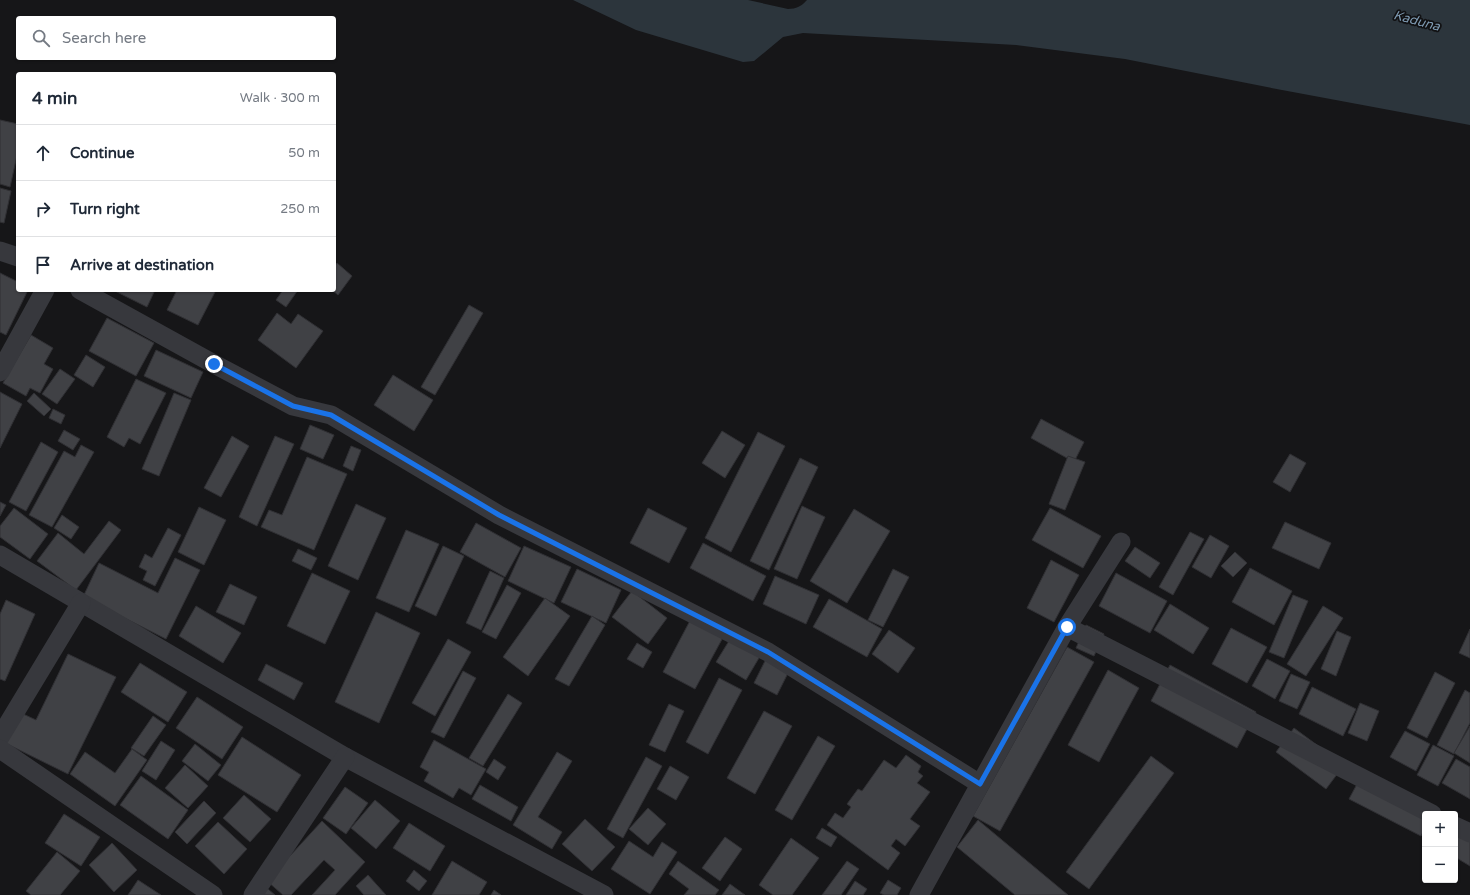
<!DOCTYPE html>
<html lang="en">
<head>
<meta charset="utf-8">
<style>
	body { margin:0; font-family:"Varela Round",sans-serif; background:#f6f6f7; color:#1f2937 }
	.controls { position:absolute; right:12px; bottom:12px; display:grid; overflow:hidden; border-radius:4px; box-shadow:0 1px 3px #0004 }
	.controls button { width:36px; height:36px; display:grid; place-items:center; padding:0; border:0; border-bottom:1px solid #e0e1e3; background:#fff; color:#1f2937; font:20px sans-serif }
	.stop { position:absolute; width:12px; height:12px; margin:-9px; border:3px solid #1a73e8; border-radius:50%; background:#fff }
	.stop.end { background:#1a73e8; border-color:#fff; box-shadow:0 1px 4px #0008 }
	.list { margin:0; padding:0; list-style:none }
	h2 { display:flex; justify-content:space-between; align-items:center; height:52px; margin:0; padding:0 16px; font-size:17px }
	h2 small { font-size:13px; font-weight:400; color:#747a83 }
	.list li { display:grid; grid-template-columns:26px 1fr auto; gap:12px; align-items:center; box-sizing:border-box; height:56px; padding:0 16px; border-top:1px solid #e0e1e3 }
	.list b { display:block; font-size:15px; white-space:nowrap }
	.list em { font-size:13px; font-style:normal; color:#747a83 }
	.icon { flex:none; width:22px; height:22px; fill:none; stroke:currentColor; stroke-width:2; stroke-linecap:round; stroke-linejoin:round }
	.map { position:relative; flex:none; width:1470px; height:895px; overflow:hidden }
	.search { position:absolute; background:#fff; box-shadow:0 1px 3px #0004; left:16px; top:16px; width:320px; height:44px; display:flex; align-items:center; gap:10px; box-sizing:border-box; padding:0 14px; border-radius:4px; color:#747a83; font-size:15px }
	.panel { position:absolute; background:#fff; box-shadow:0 1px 3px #0004; left:16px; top:72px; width:320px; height:220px; border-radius:4px }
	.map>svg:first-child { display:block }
	.water { fill:#2c353c }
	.building { fill:#404145; stroke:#303034 }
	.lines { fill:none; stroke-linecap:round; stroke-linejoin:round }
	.street { stroke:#37383d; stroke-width:19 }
	.route { stroke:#1a73e8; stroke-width:5 }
	.labels { text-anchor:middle; stroke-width:3.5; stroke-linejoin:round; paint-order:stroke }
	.water-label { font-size:13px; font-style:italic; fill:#7f9bb3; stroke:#111113 }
</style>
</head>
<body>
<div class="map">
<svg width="1470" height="895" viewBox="0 0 1470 895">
	<rect width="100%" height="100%" fill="#161618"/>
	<path class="water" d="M573,0H748L788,9C796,9 802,6 807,0H1470V125L1282,90L1125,59L1016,45L803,33L783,37L754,61L743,62L636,30Z"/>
	<g class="building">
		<polygon points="0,120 18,124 18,151 10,187 0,184"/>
		<polygon points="0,188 11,191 4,223 0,222"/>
		<polygon points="337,263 352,276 338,295 332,290 334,290 334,267"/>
		<polygon points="0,273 18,282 18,290 28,290 6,335 0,332"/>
		<polygon points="113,290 155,290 147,307"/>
		<polygon points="177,290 216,290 198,325 167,310"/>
		<polygon points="283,290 298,290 286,307 276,300"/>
		<polygon points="469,305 483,313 435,395 421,387"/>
		<polygon points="277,313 291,324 298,314 323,331 296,368 258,340"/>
		<polygon points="107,318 154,343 136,376 89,351"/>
		<polygon points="31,335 53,348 44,364 53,369 40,393 30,388 26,396 3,383"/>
		<polygon points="156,350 203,372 191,398 144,376"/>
		<polygon points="86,355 105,367 93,387 74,375"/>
		<polygon points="60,369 75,379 57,404 42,394"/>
		<polygon points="393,375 433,400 414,431 374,405"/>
		<polygon points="136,379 166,393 140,444 129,438 124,447 107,437"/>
		<polygon points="0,392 22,404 0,448"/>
		<polygon points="34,393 51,409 44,416 27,401"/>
		<polygon points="174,393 191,400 159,476 142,469"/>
		<polygon points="53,409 65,415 61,424 49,418"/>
		<polygon points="1041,419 1084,442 1074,462 1031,438"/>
		<polygon points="310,425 334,435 323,459 300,449"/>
		<polygon points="64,430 80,439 73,450 58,441"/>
		<polygon points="722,431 745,445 725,478 702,463"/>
		<polygon points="758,432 785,446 731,552 705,538"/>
		<polygon points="232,436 249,446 221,497 204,488"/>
		<polygon points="275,436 294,444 257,526 239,517"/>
		<polygon points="41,442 58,452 26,511 9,502"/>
		<polygon points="81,445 94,452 52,527 29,515 64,451 75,457"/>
		<polygon points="351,446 361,450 353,471 343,466"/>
		<polygon points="1290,454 1306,463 1290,492 1273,482"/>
		<polygon points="1068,456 1085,462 1065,510 1049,504"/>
		<polygon points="307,457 347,474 314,550 261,527 269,510 282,515"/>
		<polygon points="800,458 818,467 769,570 750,561"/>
		<polygon points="0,502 6,505 0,516"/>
		<polygon points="356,504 386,518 358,580 328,566"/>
		<polygon points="802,506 825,517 797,579 774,569"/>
		<polygon points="199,507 226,520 204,565 178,552"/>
		<polygon points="14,508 48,534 30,559 0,537 0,526"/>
		<polygon points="648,508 687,528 669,563 630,543"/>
		<polygon points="1050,508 1101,536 1083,568 1032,540"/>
		<polygon points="854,509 890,531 847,603 810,581"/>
		<polygon points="62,515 79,527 71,539 54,528"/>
		<polygon points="109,521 121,530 76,590 37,561 58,533 84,554"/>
		<polygon points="1285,522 1331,543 1319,569 1272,548"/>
		<polygon points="476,523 521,548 505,577 460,552"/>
		<polygon points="168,528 181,535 155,586 143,580 147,571 139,567 145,554 152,558"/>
		<polygon points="406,530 439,544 409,612 376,598"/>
		<polygon points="1190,532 1204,539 1173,595 1159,587"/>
		<polygon points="1210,535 1229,546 1211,578 1192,567"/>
		<polygon points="703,543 766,576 753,601 690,568"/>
		<polygon points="443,546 464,556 436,616 415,606"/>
		<polygon points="524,546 571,567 554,603 508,581"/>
		<polygon points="1135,547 1160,563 1150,578 1125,561"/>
		<polygon points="298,549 317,558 311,570 292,561"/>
		<polygon points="1235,552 1247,563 1233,577 1221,566"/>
		<polygon points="175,558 200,570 166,639 83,597 99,563 158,593"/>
		<polygon points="1051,560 1079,575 1054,622 1027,608"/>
		<polygon points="1250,568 1292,591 1274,625 1232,602"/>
		<polygon points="577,569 621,590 606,623 561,602"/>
		<polygon points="893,569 909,577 883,627 868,620"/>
		<polygon points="490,571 504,578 481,630 466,623"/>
		<polygon points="312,573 350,591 325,644 287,626"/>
		<polygon points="1116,573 1167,601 1150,633 1099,606"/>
		<polygon points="775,576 819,595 806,624 763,604"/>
		<polygon points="230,584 257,597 244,625 216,612"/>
		<polygon points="507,585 521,593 496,639 482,632"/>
		<polygon points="632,591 667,618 648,644 612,617"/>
		<polygon points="1293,595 1308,601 1284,658 1269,652"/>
		<polygon points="545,598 570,616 528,676 503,657"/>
		<polygon points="829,599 882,629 867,657 813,627"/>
		<polygon points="6,600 35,614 5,681 0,679 0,614"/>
		<polygon points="1170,604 1209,628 1193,654 1154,630"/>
		<polygon points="196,606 241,633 223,663 179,636"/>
		<polygon points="1323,606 1343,618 1306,676 1287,664"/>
		<polygon points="376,612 420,633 379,723 335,702"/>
		<polygon points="694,613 727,630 695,689 663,672"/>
		<polygon points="592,616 605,625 569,686 555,679"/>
		<polygon points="1086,625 1104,634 1094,656 1076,648"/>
		<polygon points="737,628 766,646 746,680 716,662"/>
		<polygon points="1231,628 1267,647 1247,683 1212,664"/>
		<polygon points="1470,629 1470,658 1459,653"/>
		<polygon points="889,630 915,648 898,673 872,654"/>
		<polygon points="1337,631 1351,637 1336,676 1321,669"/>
		<polygon points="448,639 471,652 435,716 412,703"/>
		<polygon points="637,643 652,652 643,668 627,659"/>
		<polygon points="1067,647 1094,662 1000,831 973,816"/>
		<polygon points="771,649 794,661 777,695 754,683"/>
		<polygon points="68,654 116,677 68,774 5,743 21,713 36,720"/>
		<polygon points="1267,659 1290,671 1275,699 1252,686"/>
		<polygon points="140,663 187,692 168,722 121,692"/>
		<polygon points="266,664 303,683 294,700 258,680"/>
		<polygon points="1170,665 1256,712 1237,748 1151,701"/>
		<polygon points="1108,670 1139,688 1099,762 1068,745"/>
		<polygon points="463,671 476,678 444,738 431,732"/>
		<polygon points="1435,672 1455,683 1427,738 1407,728"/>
		<polygon points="1291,674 1310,682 1297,709 1279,701"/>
		<polygon points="719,678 742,690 708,754 686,742"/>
		<polygon points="1312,687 1356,709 1343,736 1299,714"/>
		<polygon points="1465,690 1470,693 1470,723 1454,754 1437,745"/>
		<polygon points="508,694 522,703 483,766 469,758"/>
		<polygon points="197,697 243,727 222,759 176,728"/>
		<polygon points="1360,703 1379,711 1367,741 1348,733"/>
		<polygon points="669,704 684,711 665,752 649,745"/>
		<polygon points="764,711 792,726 755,794 727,778"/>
		<polygon points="153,716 166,725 144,756 131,748"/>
		<polygon points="1470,726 1470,763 1454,753"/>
		<polygon points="1294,728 1344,765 1326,789 1276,752"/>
		<polygon points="1405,731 1430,744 1416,771 1390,757"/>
		<polygon points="818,736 835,746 792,820 775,810"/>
		<polygon points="242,737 301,775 277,812 218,775"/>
		<polygon points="434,740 486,769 471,795 459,788 453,798 424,781 429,772 420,767"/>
		<polygon points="161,741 175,750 156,780 142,771"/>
		<polygon points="195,744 221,765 208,781 182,761"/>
		<polygon points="1433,745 1454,756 1438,786 1417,775"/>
		<polygon points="132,749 147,760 115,806 70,774 85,752 115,773"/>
		<polygon points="557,752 572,761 538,817 562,832 552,849 513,825"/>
		<polygon points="906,755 921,766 918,772 923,776 917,783 930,792 910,819 920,826 905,846 896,839 891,846 900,853 888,870 827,825 835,813 843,818 851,807 847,804 858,789 862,791 884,760 896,768"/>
		<polygon points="1151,756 1174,773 1089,889 1066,872"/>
		<polygon points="646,757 662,766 623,838 607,829"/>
		<polygon points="494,759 506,767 498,780 486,772"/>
		<polygon points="1456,759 1470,767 1470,799 1442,783"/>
		<polygon points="185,765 208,786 188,808 165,788"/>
		<polygon points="670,766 689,777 676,800 657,789"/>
		<polygon points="1364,771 1425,814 1425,828 1421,836 1349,799"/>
		<polygon points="141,776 188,810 168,839 120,805"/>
		<polygon points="480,785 518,807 511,821 472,799"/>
		<polygon points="345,787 368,803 346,834 323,818"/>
		<polygon points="244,795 271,819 250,842 223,818"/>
		<polygon points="375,800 400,821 376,849 351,828"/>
		<polygon points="204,801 216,813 187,844 175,832"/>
		<polygon points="648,808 666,824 648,845 629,829"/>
		<polygon points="64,814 100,837 81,866 45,843"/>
		<polygon points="585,819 615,847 592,871 562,844"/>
		<polygon points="978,820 1068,895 1015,895 957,847"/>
		<polygon points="322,821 365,862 335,895 312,895 335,870 324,860 291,895 283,895 267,881"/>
		<polygon points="1455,821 1470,829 1470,866 1455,857"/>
		<polygon points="218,822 247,849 224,874 195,846"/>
		<polygon points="409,823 445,846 430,871 393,848"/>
		<polygon points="822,828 837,837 831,847 816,838"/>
		<polygon points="725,837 742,849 720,881 702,868"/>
		<polygon points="791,838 819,858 792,895 773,895 759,885"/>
		<polygon points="629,841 653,857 662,842 677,852 650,894 611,869"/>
		<polygon points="112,843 137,870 114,892 89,865"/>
		<polygon points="57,852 80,871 60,895 31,895 26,891"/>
		<polygon points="452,861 487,882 479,895 432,895"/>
		<polygon points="678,861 719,890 715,895 684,895 689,889 669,874"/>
		<polygon points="847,861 859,869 841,895 822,895"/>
		<polygon points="414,870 427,881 419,891 406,881"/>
		<polygon points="368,875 386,895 364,895 356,886"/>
		<polygon points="138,880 161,895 128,895"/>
		<polygon points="888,880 901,888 897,895 884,895 880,893"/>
		<polygon points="855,881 867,889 863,895 846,895"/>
		<polygon points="730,884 745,895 722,895"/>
		<polygon points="268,889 275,895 262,895"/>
		<polygon points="494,890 501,895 491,895"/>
	</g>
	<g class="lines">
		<g class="street">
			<polyline points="0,251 18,257"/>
			<polyline points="80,290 214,364 293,406 331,415 499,515 768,652 980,784"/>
			<polyline points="0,372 45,290"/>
			<polyline points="0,555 345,757 604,895"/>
			<polyline points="1067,627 1432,814"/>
			<polyline points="0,737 81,603"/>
			<polyline points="0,749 213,895"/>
			<polyline points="1455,826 1470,833"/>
			<polyline points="253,895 345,757"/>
			<polyline points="919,895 1067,627 1121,542"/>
		</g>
	</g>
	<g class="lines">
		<polyline class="route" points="214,364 293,406 331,415 499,515 768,652 980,784 1067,627"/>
	</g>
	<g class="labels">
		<g class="water-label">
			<text transform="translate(1417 20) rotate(15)" y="5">Kaduna</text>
		</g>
	</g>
</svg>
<div class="controls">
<button>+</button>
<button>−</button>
</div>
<div class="stop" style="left:1067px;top:627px"></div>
<div class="stop end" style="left:214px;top:364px"></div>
<div class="search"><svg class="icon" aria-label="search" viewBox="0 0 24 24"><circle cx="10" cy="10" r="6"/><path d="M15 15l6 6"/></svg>Search here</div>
<section class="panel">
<h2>4 min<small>Walk · 300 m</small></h2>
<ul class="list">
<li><svg class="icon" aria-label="ahead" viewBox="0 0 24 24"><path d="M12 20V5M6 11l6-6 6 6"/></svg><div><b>Continue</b></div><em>50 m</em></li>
<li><svg class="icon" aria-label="right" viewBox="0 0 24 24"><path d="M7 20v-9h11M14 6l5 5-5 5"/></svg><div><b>Turn right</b></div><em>250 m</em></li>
<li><svg class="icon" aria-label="arrive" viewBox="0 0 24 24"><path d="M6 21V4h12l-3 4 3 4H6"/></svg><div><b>Arrive at destination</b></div></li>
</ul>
</section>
</div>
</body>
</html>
